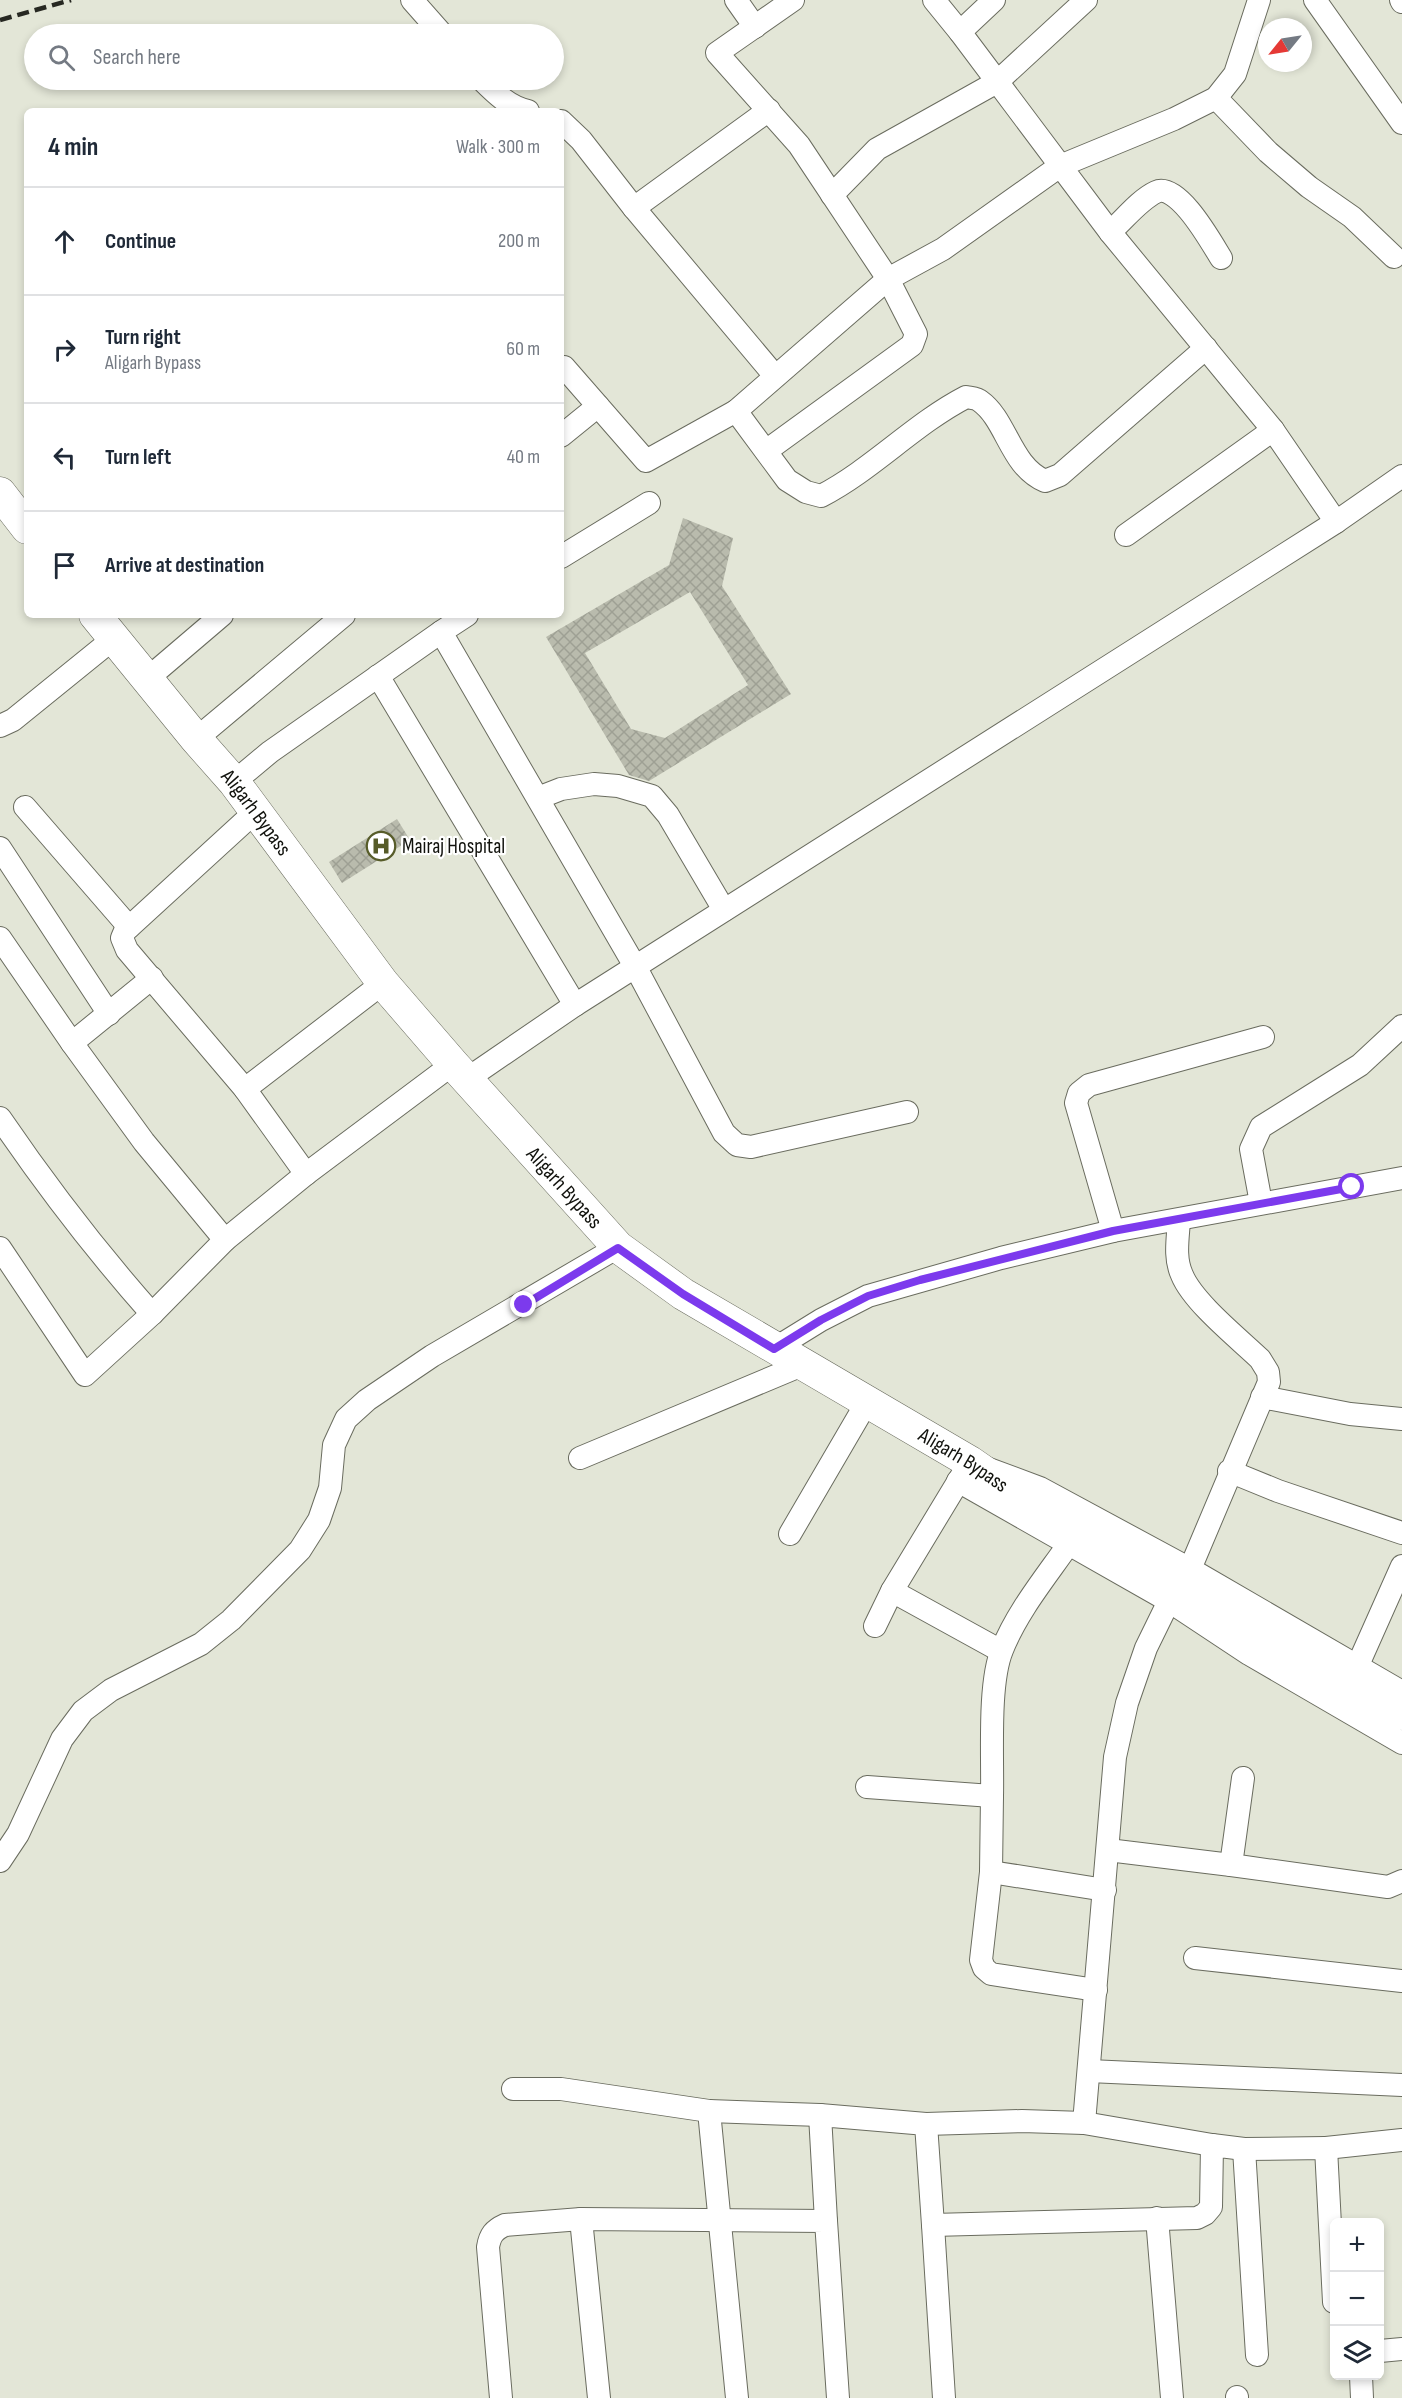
<!DOCTYPE html>
<html lang="en">
<head>
<meta charset="utf-8">
<style>
	body { margin:0; font-family:"Sofia Sans Condensed",sans-serif; background:#f2f2f3; color:#1f2937 }
	.controls { position:absolute; right:18px; bottom:18px; display:grid; overflow:hidden; border-radius:9px; box-shadow:0 3px 9px #0003 }
	.controls button { width:54px; height:54px; display:grid; place-items:center; padding:0; border:0; border-bottom:2px solid #e0e1e3; background:#fff; color:#1f2937; font:30px sans-serif }
	.compass { position:absolute; left:1258px; top:18px; width:54px; height:54px; border-radius:50%; background:#fff; box-shadow:0 3px 9px #0003; rotate:240deg }
	.stop { position:absolute; width:18px; height:18px; margin:-14px; border:4px solid #7c3aed; border-radius:50%; background:#fff }
	.stop.end { background:#7c3aed; border-color:#fff; box-shadow:0 2px 6px #0008 }
	.list { margin:0; padding:0; list-style:none }
	h2 { display:flex; justify-content:space-between; align-items:center; height:78px; margin:0; padding:0 24px; font-size:26px }
	h2 small { font-size:20px; font-weight:400; color:#747a83 }
	.list li { display:grid; grid-template-columns:39px 1fr auto; gap:18px; align-items:center; box-sizing:border-box; height:108px; padding:0 24px; border-top:2px solid #e0e1e3 }
	.list b { display:block; font-size:22px; white-space:nowrap }
	.list p { margin:0; font-size:20px; white-space:nowrap; color:#747a83 }
	.list em { font-size:20px; font-style:normal; color:#747a83 }
	.icon { flex:none; width:33px; height:33px; fill:none; stroke:currentColor; stroke-width:2; stroke-linecap:round; stroke-linejoin:round }
	.map { position:relative; flex:none; width:1402px; height:2398px; overflow:hidden }
	.search { position:absolute; background:#fff; box-shadow:0 3px 9px #0003; left:24px; top:24px; width:540px; height:66px; display:flex; align-items:center; gap:15px; box-sizing:border-box; padding:0 21px; border-radius:33px; color:#747a83; font-size:22px }
	.panel { position:absolute; background:#fff; box-shadow:0 3px 9px #0003; left:24px; top:108px; width:540px; height:510px; border-radius:9px }
	.map>svg:first-child { display:block }
	.building { fill:url(#building-cross-hatch); fill-rule:evenodd }
	.lines { fill:none; stroke-linecap:round; stroke-linejoin:round }
	.street-casing { stroke:#6a6c5f; stroke-width:24 }
	.secondary-casing { stroke:#6a6c5f; stroke-width:33 }
	.street { stroke:#fff; stroke-width:22 }
	.secondary { stroke:#fff; stroke-width:32 }
	.rail { stroke:#272822; stroke-width:4.5; stroke-dasharray:12 6; stroke-linecap:butt }
	.route { stroke:#7c3aed; stroke-width:8 }
	.labels { text-anchor:middle; stroke-width:4.5; stroke-linejoin:round; paint-order:stroke }
	.street-label { font-size:21px; fill:#11120d; stroke:#fff }
	.poi-label { font-size:21px; fill:#11120d; stroke:#fff; text-anchor:start }
</style>
</head>
<body>
<div class="map">
<svg width="1402" height="2398" viewBox="0 0 1402 2398">
	<defs>
		<pattern id="building-cross-hatch" width="8" height="8" patternUnits="userSpaceOnUse" patternTransform="scale(1.5)"><rect width="8" height="8" fill="#b9bbad"/><path d="M0 0l8 8M0 8l8-8" fill="none" stroke="#9ea094"/></pattern>
	</defs>
	<rect width="100%" height="100%" fill="#e3e6d7"/>
	<g class="building">
		<path d="M683,518L733,538L722,586L791,694L649,781L629,775L546,637L669,565ZM690,592L748,685L665,738L631,729L585,653Z"/>
		<polygon points="397,819 410,840 342,883 329,862"/>
	</g>
	<g class="lines">
		<g class="street-casing">
			<g id="street">
				<polyline points="412,0 442,34"/>
				<polyline points="736,0 755,27"/>
				<polyline points="934,0 960,32 1110,232 1273,430 1336,522"/>
				<polyline points="1315,0 1402,123"/>
				<polyline points="1401,0 1402,2"/>
				<polyline points="960,32 994,0"/>
				<path d="M482,80C495,93 509,107 528,111"/>
				<polyline points="1216,98 1268,152 1309,187 1352,217 1394,257"/>
				<polyline points="561,121 581,140 634,208 775,376"/>
				<polyline points="832,195 877,149 997,82 1086,0"/>
				<polyline points="634,208 769,110"/>
				<path d="M1110,232C1124,220 1139,200 1156,192C1178,182 1211,242 1221,258"/>
				<path d="M561,367H564L646,461L736,411L787,480L806,492L821,496C873,469 914,424 966,397C971,398 977,398 980,401C1007,420 1010,466 1045,481L1060,475L1206,348"/>
				<polyline points="736,411 888,279 943,249 1060,166 1174,119 1216,98 1235,74 1259,0"/>
				<polyline points="561,436 598,406"/>
				<polyline points="766,451 912,345 916,334 888,279 799,145 717,53 793,0"/>
				<polyline points="1126,535 1273,430"/>
				<polyline points="561,557 649,503"/>
				<polyline points="467,615 441,632 636,968 724,1133 737,1145 751,1147 907,1112"/>
				<polyline points="378,676 575,1005"/>
				<polyline points="147,679 222,615"/>
				<polyline points="0,726 13,720 113,639"/>
				<polyline points="196,739 344,615"/>
				<polyline points="234,782 270,752 441,632"/>
				<polyline points="538,798 561,789 594,784 618,786 652,796 668,815 724,910"/>
				<polyline points="25,807 129,927"/>
				<polyline points="256,811 125,931 122,938 127,950 245,1089 306,1174"/>
				<polyline points="0,848 109,1014"/>
				<polyline points="0,938 72,1043 144,1142 225,1240 306,1174 453,1064"/>
				<polyline points="72,1043 152,978"/>
				<polyline points="467,1079 575,1005 1336,522 1402,476"/>
				<polyline points="245,1089 383,983"/>
				<path d="M0,1118C47,1187 97,1252 152,1314"/>
				<polyline points="1261,1203 1251,1149 1261,1127 1360,1065 1402,1026"/>
				<path d="M1179,1220C1178,1238 1174,1258 1182,1275C1193,1302 1238,1338 1260,1359L1268,1372L1269,1382L1190,1569"/>
				<polyline points="1113,1231 1076,1103 1079,1093 1089,1085 1263,1037"/>
				<polyline points="0,1248 85,1375 152,1314 225,1240"/>
				<polyline points="774,1349 821,1320 868,1296 1001,1258 1113,1231 1402,1178"/>
				<polyline points="1262,1397 1350,1414 1402,1419"/>
				<polyline points="580,1458 802,1365"/>
				<polyline points="1229,1471 1278,1491 1402,1533"/>
				<polyline points="958,1481 1169,1601 1249,1654 1402,1743"/>
				<polyline points="790,1534 867,1402"/>
				<polyline points="892,1591 1001,1651"/>
				<polyline points="875,1626 892,1591 970,1462 1040,1488 1190,1569 1402,1692"/>
				<polyline points="1357,1667 1402,1566"/>
				<polyline points="1243,1778 1231,1865 1388,1887 1402,1881"/>
				<path d="M867,1787L992,1796C993,1758 988,1684 1002,1650C1017,1612 1045,1578 1068,1545"/>
				<polyline points="992,1796 991,1872 981,1960 984,1968 991,1974 1096,1990"/>
				<polyline points="1108,1850 1231,1865"/>
				<polyline points="0,1861 18,1834 62,1739 83,1711 111,1690 201,1644 231,1620 300,1550 319,1520 330,1488 334,1445 346,1419 367,1400 432,1356 618,1247"/>
				<polyline points="991,1872 1105,1890"/>
				<polyline points="1195,1958 1402,1981"/>
				<polyline points="1089,2071 1402,2085"/>
				<polyline points="513,2089 561,2089 709,2111 737,2398"/>
				<polyline points="709,2111 820,2115"/>
				<polyline points="1084,2123 1212,2145"/>
				<polyline points="926,2124 1022,2121 1084,2123 1115,1757 1127,1703 1146,1648 1169,1601"/>
				<polyline points="1326,2148 1402,2140"/>
				<polyline points="1244,2149 1257,2355"/>
				<polyline points="1157,2218 1172,2398"/>
				<polyline points="581,2219 599,2398"/>
				<polyline points="826,2221 820,2115 926,2124 933,2225 1197,2218 1205,2214 1211,2207 1212,2145 1244,2149 1326,2148 1334,2302"/>
				<polyline points="933,2225 944,2398"/>
				<polyline points="1380,2351 1402,2349"/>
				<polyline points="1361,2376 1362,2398"/>
				<polyline points="1237,2397 1237,2398"/>
				<path d="M501,2398L488,2247C490,2235 494,2230 505,2225L581,2219L826,2221L838,2398"/>
			</g>
		</g>
		<g class="secondary-casing">
			<g id="secondary">
				<polyline points="0,493 27,528"/>
				<path id="s1" d="M95,615L196,739L234,782L383,983L453,1064L618,1247L683,1294L970,1462L1045,1514L1280,1644L1402,1714"/>
			</g>
		</g>
		<use href="#street" class="street"/>
		<use href="#secondary" class="secondary"/>
		<polyline class="rail" points="0,20 71,0"/>
	</g>
	<g class="lines">
		<polyline class="route" points="524,1305 618,1248 683,1294 774,1349 821,1320 868,1296 920,1280 1113,1231 1352,1187"/>
	</g>
	<defs>
		<g id="hospital-ring" transform="scale(1.5)"><circle r="9.5" fill="#fff" stroke="#575c29" stroke-width="1.5"/><path d="M-5-5h3v3.5h4V-5h3V5h-3V1.5h-4V5h-3Z" fill="#575c29"/></g>
	</defs>
	<g fill-rule="evenodd">
		<use href="#hospital-ring" x="381" y="846"/>
	</g>
	<g class="labels">
		<g class="street-label">
			<text dy="7" stroke="none"><textPath href="#s1" startOffset="255">Aligarh Bypass</textPath></text>
			<text dy="7" stroke="none"><textPath href="#s1" startOffset="741">Aligarh Bypass</textPath></text>
			<text dy="7" stroke="none"><textPath href="#s1" startOffset="1227">Aligarh Bypass</textPath></text>
		</g>
		<g class="poi-label">
			<text x="402" y="853">Mairaj Hospital</text>
		</g>
	</g>
</svg>
<div class="controls">
<button>+</button>
<button>−</button>
<button><svg class="icon" aria-label="layers" viewBox="0 0 24 24"><path d="M12 4l9 5-9 5-9-5zM3 14l9 5 9-5"/></svg></button>
</div>
<svg class="compass" viewBox="-18 -18 36 36"><path d="M0-13l5 13h-10z" fill="#e53935"/><path d="M0 13l5-13h-10z" fill="#747a83"/></svg>
<div class="stop" style="left:1352px;top:1187px"></div>
<div class="stop end" style="left:524px;top:1305px"></div>
<div class="search"><svg class="icon" aria-label="search" viewBox="0 0 24 24"><circle cx="10" cy="10" r="6"/><path d="M15 15l6 6"/></svg>Search here</div>
<section class="panel">
<h2>4 min<small>Walk · 300 m</small></h2>
<ul class="list">
<li><svg class="icon" aria-label="ahead" viewBox="0 0 24 24"><path d="M12 20V5M6 11l6-6 6 6"/></svg><div><b>Continue</b></div><em>200 m</em></li>
<li><svg class="icon" aria-label="right" viewBox="0 0 24 24"><path d="M7 20v-9h11M14 6l5 5-5 5"/></svg><div><b>Turn right</b><p>Aligarh Bypass</p></div><em>60 m</em></li>
<li><svg class="icon" aria-label="left" viewBox="0 0 24 24"><path d="M17 20v-9H6M10 6l-5 5 5 5"/></svg><div><b>Turn left</b></div><em>40 m</em></li>
<li><svg class="icon" aria-label="arrive" viewBox="0 0 24 24"><path d="M6 21V4h12l-3 4 3 4H6"/></svg><div><b>Arrive at destination</b></div></li>
</ul>
</section>
</div>
</body>
</html>
